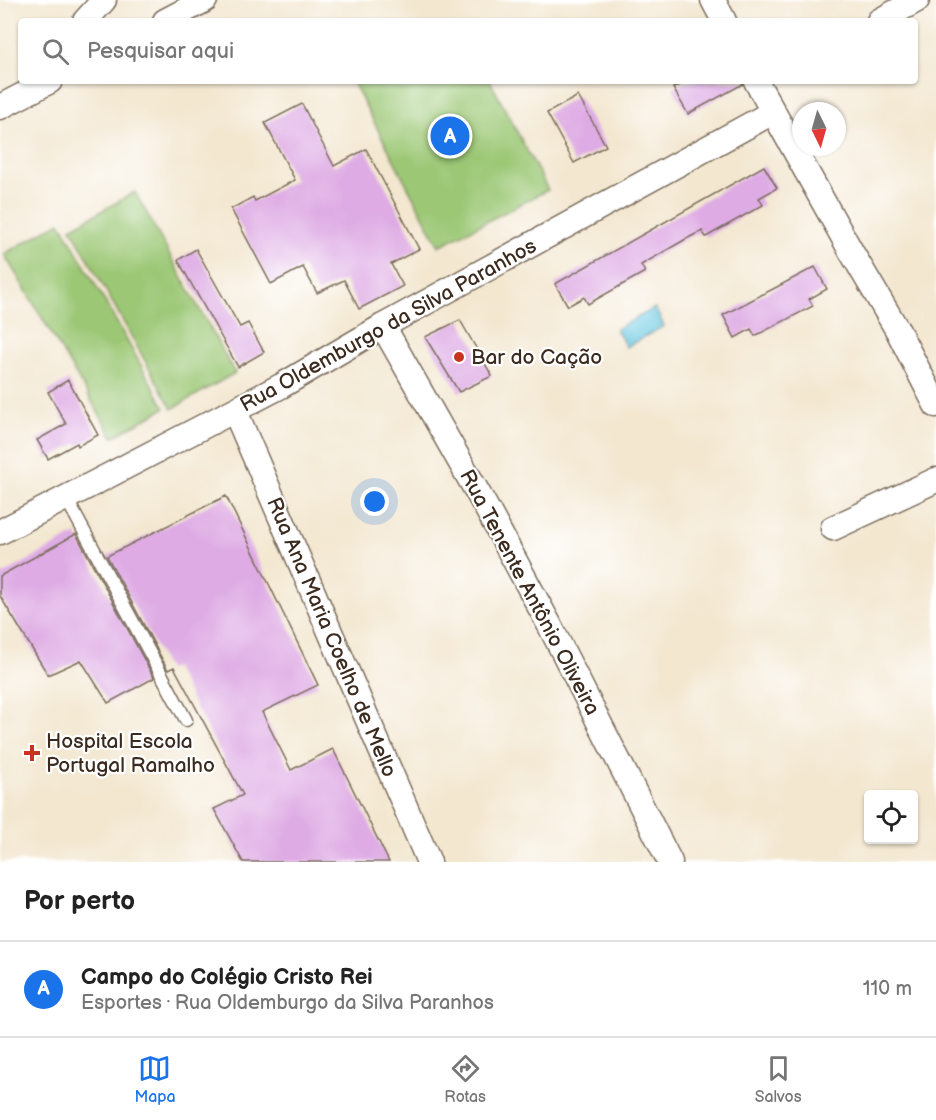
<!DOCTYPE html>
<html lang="pt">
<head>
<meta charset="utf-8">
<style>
	body { margin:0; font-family:"Balsamiq Sans",sans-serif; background:#f6f6f6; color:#222 }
	.controls { position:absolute; right:18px; bottom:18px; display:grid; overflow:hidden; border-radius:6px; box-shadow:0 2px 4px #0004 }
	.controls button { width:54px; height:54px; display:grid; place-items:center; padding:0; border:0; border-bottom:2px solid #e0e0e0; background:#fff; color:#222; font:30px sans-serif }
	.compass { position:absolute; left:792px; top:102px; width:54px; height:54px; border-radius:50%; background:#fff; box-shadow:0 2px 4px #0004; rotate:175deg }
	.you { position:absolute; left:375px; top:502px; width:21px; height:21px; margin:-15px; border:4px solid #fff; border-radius:50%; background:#1a73e8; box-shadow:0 0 0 9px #1a73e833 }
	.badge { display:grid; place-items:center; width:39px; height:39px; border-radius:50%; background:#1a73e8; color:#fff; font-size:20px; font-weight:700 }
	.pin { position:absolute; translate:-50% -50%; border:3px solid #fff; box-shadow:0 2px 6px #0006 }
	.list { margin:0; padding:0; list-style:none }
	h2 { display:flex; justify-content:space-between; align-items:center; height:78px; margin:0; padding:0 24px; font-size:26px }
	h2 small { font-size:20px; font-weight:400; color:#767676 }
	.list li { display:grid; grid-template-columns:39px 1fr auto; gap:18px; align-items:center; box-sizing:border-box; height:96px; padding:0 24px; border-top:2px solid #e0e0e0 }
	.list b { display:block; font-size:22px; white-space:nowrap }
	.list p { margin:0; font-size:20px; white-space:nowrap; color:#767676 }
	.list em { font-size:20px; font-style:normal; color:#767676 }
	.icon { flex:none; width:33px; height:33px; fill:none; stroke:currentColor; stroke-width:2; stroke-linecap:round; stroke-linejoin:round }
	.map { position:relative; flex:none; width:936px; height:862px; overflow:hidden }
	.search { position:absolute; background:#fff; box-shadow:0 2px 4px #0004; left:18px; right:18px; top:18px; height:66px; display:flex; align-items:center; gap:15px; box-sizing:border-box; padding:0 21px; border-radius:6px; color:#767676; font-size:22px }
	.sheet { height:174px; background:#fff }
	nav { display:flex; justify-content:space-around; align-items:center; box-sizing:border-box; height:84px; border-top:2px solid #e0e0e0; background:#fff; font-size:16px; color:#767676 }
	nav a { display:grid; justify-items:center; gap:3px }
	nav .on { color:#1a73e8 }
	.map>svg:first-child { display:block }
	.green { fill:#9cc876; stroke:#6c794a; stroke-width:1.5 }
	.water { fill:#62c6e0; stroke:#4e787f; stroke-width:1.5 }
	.building { fill:#deabe4 }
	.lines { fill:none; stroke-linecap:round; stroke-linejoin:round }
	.service-casing { stroke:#7b6c5c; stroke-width:15 }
	.minor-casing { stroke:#7b6c5c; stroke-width:27 }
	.service { stroke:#fff; stroke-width:12 }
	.minor { stroke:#fff; stroke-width:24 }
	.poi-dot { fill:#c8321e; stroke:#fff; stroke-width:2 }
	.labels { text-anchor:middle; stroke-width:4.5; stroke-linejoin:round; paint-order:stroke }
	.street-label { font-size:21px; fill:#3b2a1e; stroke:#fff }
	.poi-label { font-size:21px; fill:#3b2a1e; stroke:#fff; text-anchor:start }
</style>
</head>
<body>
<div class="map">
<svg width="936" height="862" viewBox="0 0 936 862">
	<rect width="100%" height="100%" fill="#fff"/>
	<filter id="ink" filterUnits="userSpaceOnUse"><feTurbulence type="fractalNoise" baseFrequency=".0167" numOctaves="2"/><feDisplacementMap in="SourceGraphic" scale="12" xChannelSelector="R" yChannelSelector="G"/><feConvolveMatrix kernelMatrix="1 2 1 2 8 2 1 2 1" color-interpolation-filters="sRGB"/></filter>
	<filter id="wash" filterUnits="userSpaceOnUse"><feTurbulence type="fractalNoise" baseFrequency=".008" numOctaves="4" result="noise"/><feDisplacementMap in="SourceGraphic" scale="24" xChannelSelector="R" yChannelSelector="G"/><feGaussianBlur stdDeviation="1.35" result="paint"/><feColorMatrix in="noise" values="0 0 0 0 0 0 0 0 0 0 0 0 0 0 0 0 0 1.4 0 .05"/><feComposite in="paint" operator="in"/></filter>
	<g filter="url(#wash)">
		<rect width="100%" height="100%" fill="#f3e7d0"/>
		<g class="green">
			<polygon points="355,81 490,81 548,190 439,246 353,82"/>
			<polygon points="135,192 235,373 172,409 71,228"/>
			<polygon points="60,222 165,408 113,437 4,254"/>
		</g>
		<polygon class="water" points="655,308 664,326 626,347 616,329"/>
		<g id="blocks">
			<g class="building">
				<polygon points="688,81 742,81 743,84 688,114 673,88"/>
				<polygon points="578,96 606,146 574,163 547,113"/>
				<polygon points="302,104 334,166 366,149 419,249 391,264 403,286 359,309 344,280 317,293 303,267 271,284 231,209 253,197 255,201 295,180 265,123"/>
				<polygon points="764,166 777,188 759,198 763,205 706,237 702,231 686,239 641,265 645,272 588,304 584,297 568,306 555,284"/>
				<polygon points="196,249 240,327 248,323 264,352 238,367 178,260"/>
				<polygon points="815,267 827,289 809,299 813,306 755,336 751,329 735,338 723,315"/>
				<polygon points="460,320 492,376 459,392 425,337"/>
				<polygon points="68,380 98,435 78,446 77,443 48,459 37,440 66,424 48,392"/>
				<polygon points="226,496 318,685 262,712 291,770 333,749 389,862 243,862 214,809 243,795 174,667 168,670 107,556"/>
				<polygon points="76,534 154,678 108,703 81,660 48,675 0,596 0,576"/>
			</g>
		</g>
	</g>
	<g filter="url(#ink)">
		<use href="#blocks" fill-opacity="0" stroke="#7b6c5c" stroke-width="1.5"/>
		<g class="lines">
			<g class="service-casing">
				<polyline id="service" points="66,498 186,720"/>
			</g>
			<g class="minor-casing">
				<g id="minor">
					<polyline points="713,0 724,21"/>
					<polyline points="85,21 104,0"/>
					<polyline points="165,21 205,0"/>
					<polyline points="879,21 917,0"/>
					<polyline points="756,81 852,253 898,331 936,405"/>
					<polyline points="0,107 50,81"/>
					<polyline points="383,326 487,509 549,624 670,862"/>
					<polyline points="235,411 429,862"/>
					<polyline points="833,528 936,480"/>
					<polyline points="0,532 281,386 383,326 773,112"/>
				</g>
			</g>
			<use href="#service" class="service"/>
			<use href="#minor" class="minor"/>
		</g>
	</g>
	<g class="poi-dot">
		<circle cx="459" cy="357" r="6"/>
		<path d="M29 744h6v6h6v6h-6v6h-6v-6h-6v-6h6z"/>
	</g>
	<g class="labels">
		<g class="street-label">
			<text transform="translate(388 325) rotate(-29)" y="7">Rua Oldemburgo da Silva Paranhos</text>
			<text transform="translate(530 592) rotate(62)" y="7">Rua Tenente Antônio Oliveira</text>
			<text transform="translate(332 637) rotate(67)" y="7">Rua Ana Maria Coelho de Mello</text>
		</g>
		<g class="poi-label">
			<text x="471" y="364">Bar do Cação</text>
			<text x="46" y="748">Hospital Escola<tspan x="46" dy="24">Portugal Ramalho</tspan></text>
		</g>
	</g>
</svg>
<div class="controls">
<button><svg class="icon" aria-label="locate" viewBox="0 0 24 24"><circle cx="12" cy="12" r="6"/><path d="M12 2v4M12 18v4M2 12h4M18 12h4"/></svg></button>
</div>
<svg class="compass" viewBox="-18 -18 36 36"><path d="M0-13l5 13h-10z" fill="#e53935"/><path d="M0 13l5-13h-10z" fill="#767676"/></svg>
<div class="you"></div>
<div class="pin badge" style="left:450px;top:136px">A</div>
<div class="search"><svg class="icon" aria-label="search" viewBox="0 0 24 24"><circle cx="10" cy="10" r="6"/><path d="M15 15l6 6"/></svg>Pesquisar aqui</div>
</div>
<section class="sheet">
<h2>Por perto<small></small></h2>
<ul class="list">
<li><span class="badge">A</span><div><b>Campo do Colégio Cristo Rei</b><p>Esportes · Rua Oldemburgo da Silva Paranhos</p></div><em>110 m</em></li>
</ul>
</section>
<nav>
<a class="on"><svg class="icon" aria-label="map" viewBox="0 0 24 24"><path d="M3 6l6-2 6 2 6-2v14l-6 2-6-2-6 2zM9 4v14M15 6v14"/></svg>Mapa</a>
<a><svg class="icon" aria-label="directions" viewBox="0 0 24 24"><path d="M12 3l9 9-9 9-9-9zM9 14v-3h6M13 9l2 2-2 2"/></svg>Rotas</a>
<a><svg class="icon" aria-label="saved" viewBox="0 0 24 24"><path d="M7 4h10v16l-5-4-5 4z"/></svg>Salvos</a>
</nav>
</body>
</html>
